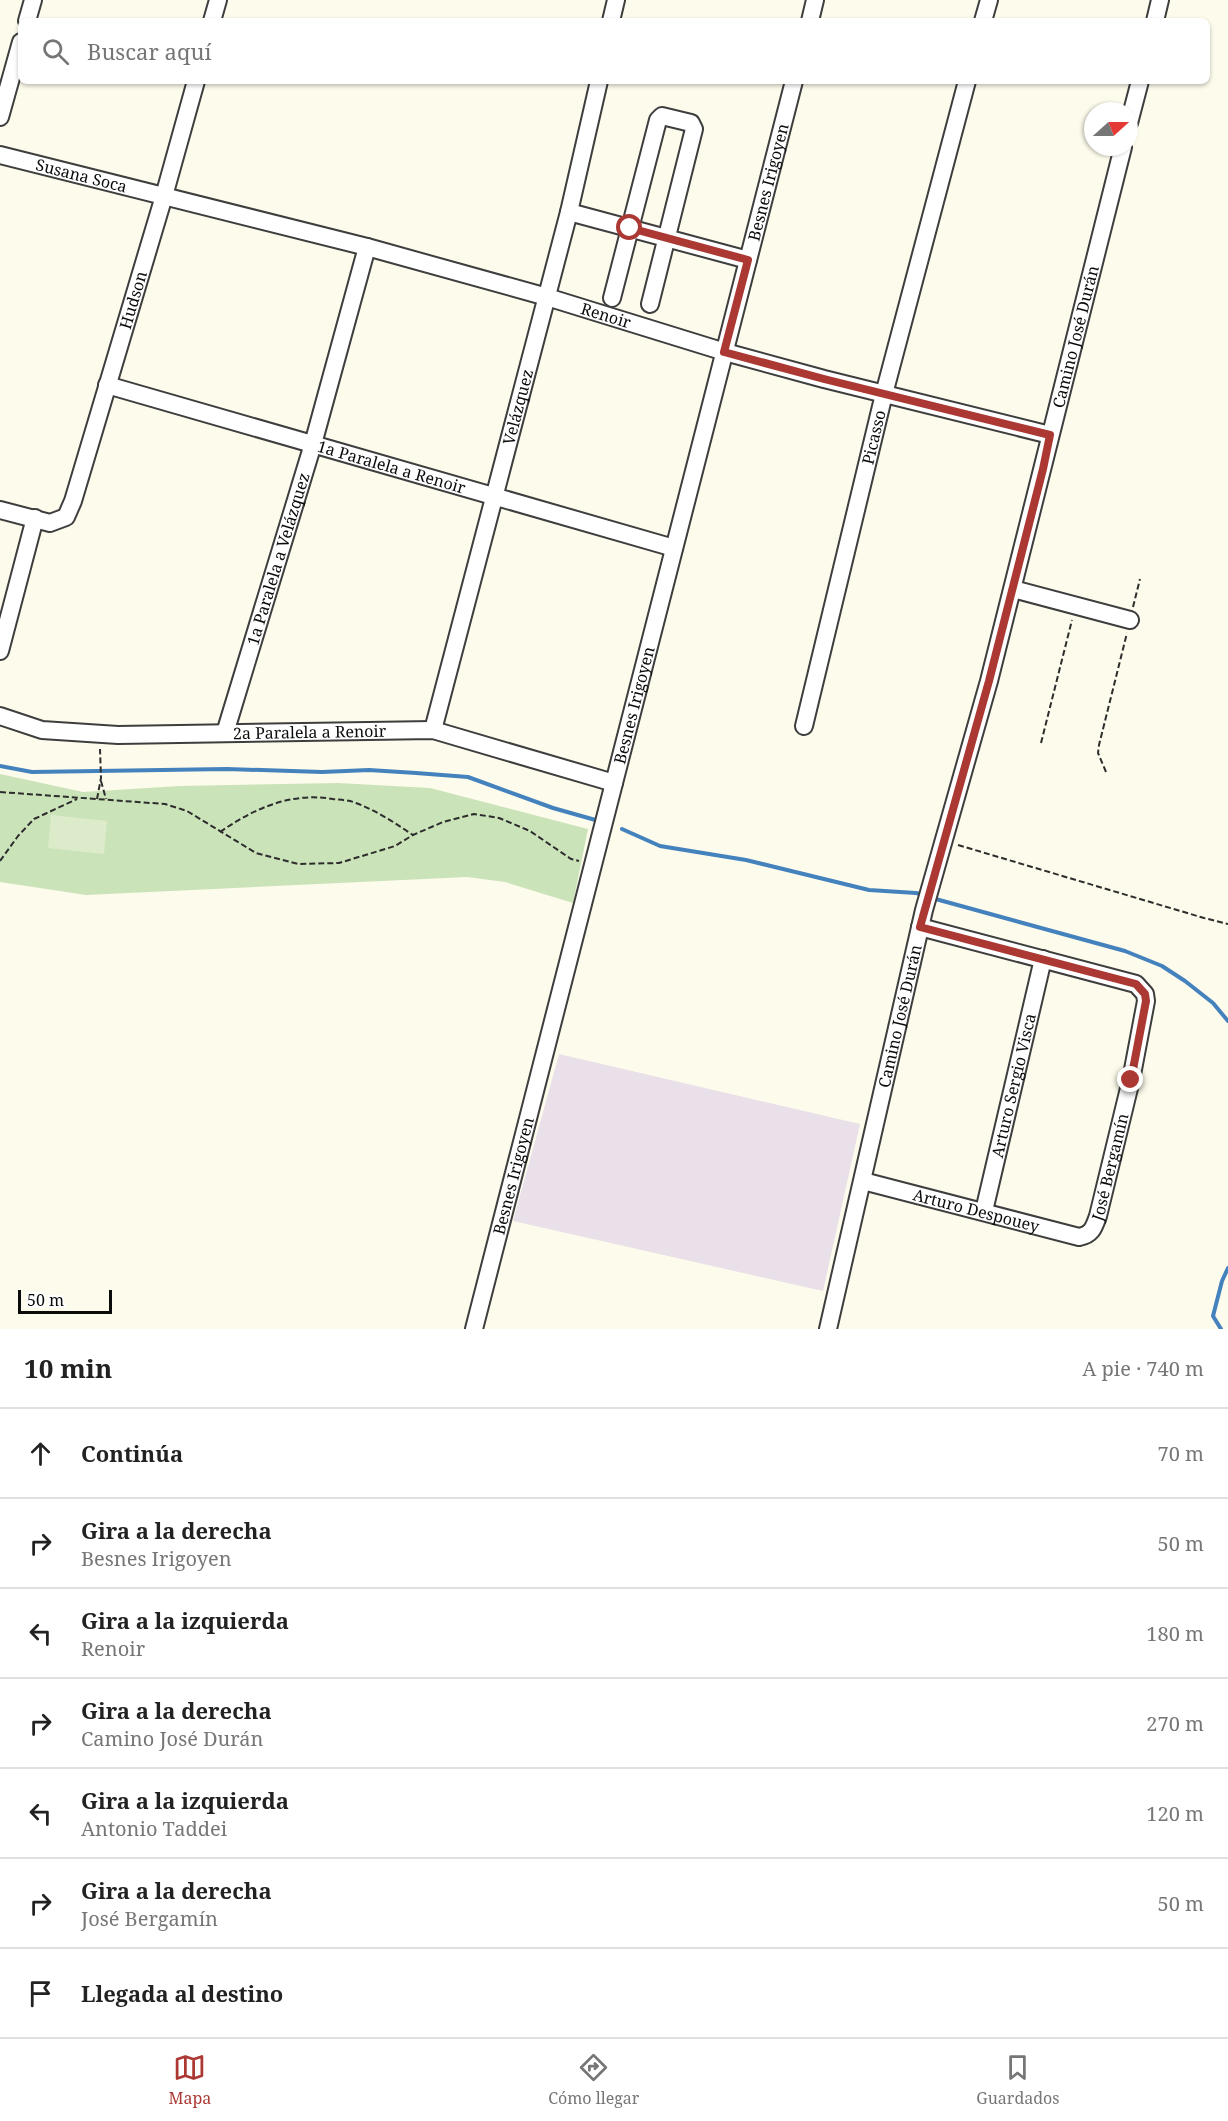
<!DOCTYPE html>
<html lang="es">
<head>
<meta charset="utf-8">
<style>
	body { margin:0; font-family:"Noto Serif",serif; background:#f2f2f2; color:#222 }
	.compass { position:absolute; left:1084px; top:102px; width:54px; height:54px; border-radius:50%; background:#fff; box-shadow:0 2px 4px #0004; rotate:69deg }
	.scale { position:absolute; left:18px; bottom:15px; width:94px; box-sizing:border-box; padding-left:6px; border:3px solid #0b0b0b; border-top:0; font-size:16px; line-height:21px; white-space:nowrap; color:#0b0b0b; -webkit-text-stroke:4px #fff; paint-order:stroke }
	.stop { position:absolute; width:18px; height:18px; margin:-14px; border:4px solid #ab3833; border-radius:50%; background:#fff }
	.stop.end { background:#ab3833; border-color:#fff; box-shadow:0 2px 6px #0008 }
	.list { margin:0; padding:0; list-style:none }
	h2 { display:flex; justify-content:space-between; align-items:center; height:78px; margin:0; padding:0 24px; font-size:26px }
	h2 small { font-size:20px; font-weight:400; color:#767676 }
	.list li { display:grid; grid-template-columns:39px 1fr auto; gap:18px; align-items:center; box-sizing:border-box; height:90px; padding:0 24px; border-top:2px solid #e0e0e0 }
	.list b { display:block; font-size:22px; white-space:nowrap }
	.list p { margin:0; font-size:20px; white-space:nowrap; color:#767676 }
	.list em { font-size:20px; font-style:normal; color:#767676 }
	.icon { flex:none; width:33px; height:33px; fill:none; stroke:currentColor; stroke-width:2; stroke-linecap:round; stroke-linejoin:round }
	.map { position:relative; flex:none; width:1228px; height:1329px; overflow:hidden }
	.search { position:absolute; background:#fff; box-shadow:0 2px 4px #0004; left:18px; right:18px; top:18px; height:66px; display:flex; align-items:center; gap:15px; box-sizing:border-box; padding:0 21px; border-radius:9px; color:#767676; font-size:22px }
	.sheet { height:708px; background:#fff }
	nav { display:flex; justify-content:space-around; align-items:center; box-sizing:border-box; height:84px; border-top:2px solid #e0e0e0; background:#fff; font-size:16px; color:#767676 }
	nav a { display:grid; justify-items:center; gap:3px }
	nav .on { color:#ab3833 }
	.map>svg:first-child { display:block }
	.industrial { fill:#e9e0e9 }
	.green { fill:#cbe3b9 }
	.pitch { fill:#dcebca }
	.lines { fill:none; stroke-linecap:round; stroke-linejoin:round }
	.stream { stroke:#4482be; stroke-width:4 }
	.minor-casing { stroke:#3e3e3e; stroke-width:20 }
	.path { stroke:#2d2d2d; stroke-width:2; stroke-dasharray:6 3; stroke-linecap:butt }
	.minor { stroke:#fff; stroke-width:16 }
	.route { stroke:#ab3833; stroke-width:8 }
	.labels { text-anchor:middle; stroke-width:6; stroke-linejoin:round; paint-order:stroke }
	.street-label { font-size:16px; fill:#0b0b0b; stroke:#fff }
</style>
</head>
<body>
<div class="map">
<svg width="1228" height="1329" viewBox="0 0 1228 1329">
	<rect width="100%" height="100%" fill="#fdfbeb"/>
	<polygon class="industrial" points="559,1054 860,1124 823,1291 513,1221"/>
	<polygon class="green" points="0,774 83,792 179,786 338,783 430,788 588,829 573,903 505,882 467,877 86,895 0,882"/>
	<polygon class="pitch" points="51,815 107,821 104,854 48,848"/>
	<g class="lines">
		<g class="stream">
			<polyline points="0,766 32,772 227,769 322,772 369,770 416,773 468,777 553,808 599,821"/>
			<polyline points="622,829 660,846 746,860 869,890 916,893 925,895"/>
			<polyline points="932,898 1125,951 1162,966 1185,981 1213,1003 1228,1021"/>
			<polyline points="1221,1329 1213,1316 1222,1281 1228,1268"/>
		</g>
		<g class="minor-casing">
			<g id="minor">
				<polyline points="27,21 33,0"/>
				<polyline points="212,21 218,0"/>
				<polyline points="611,21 616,0"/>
				<polyline points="810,21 815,0"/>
				<polyline points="983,21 989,0"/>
				<polyline points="1155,21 1160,0"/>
				<polyline points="0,117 21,42"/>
				<polyline points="1129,123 1140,81"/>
				<path id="s1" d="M0,155L367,247L547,297L725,352L824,379L1050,435"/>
				<polyline points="569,212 748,260"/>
				<polyline points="612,298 658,120 662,116 691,123 694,129 650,304"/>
				<path id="s2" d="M107,385L674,548"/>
				<path id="s3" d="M0,510L50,523L66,517L73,501L164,196L196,81"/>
				<polyline points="1013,589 1130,620"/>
				<polyline points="0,651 35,518"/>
				<path id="s4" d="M0,716L42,730L118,735L433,730L614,783"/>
				<path id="s5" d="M804,726L884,394L967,81"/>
				<path id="s6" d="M433,730L569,212L599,81"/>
				<path id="s7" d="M225,733L313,444L367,247"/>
				<path id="s8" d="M863,1181L1079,1237C1092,1235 1094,1227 1098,1216L1131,1080L1146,1001L1145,994L1136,984L920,927"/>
				<path id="s9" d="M984,1211L1043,959"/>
				<path id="s10" d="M474,1329L794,81"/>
				<path id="s11" d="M828,1329L924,910L989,681L1123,147"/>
			</g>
		</g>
		<g class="path">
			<polyline points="1133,607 1140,579"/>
			<polyline points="1041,743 1072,620"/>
			<polyline points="1106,772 1098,753 1099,745 1127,633"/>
			<polyline points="101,781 106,799"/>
			<polyline points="0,792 165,804 187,811 256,853 298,864 339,863 395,846 413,835 443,822 474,814 499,818 530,831 571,859 579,861"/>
			<polyline points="97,799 101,778 100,749"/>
			<path d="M220,832C255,808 291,792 333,799C341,800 349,800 356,803C377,811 395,823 413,835"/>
			<polyline points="958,845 1204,918 1228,924"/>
			<polyline points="0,861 18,836 34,819 77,799"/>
		</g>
		<use href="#minor" class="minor"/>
	</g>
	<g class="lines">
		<polyline class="route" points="630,228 748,260 724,352 824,379 1050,435 1043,469 989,681 920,927 1136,984 1145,994 1146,1001 1131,1080"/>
	</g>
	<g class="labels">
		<g class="street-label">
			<text dy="6" stroke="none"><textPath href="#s1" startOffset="84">Susana Soca</textPath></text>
			<text dy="6" stroke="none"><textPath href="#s10" startOffset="1184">Besnes Irigoyen</textPath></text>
			<text dy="6" stroke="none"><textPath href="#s3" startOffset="296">Hudson</textPath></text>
			<text dy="6" stroke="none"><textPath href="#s1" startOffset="627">Renoir</textPath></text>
			<text dy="6" stroke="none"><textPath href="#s11" startOffset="1023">Camino José Durán</textPath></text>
			<text dy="6" stroke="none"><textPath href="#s6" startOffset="334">Velázquez</textPath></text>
			<text dy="6" stroke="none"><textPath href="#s5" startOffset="297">Picasso</textPath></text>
			<text dy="6" stroke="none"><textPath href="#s2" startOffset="296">1a Paralela a Renoir</textPath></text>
			<text dy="6" stroke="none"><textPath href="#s7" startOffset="182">1a Paralela a Velázquez</textPath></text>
			<text dy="6" stroke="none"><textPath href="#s10" startOffset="644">Besnes Irigoyen</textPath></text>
			<text dy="6" stroke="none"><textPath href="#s4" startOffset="312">2a Paralela a Renoir</textPath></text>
			<text dy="6" stroke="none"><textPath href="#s11" startOffset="321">Camino José Durán</textPath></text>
			<text dy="6" stroke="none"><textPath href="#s9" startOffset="129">Arturo Sergio Visca</textPath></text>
			<text dy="6" stroke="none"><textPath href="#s8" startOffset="304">José Bergamín</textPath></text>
			<text dy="6" stroke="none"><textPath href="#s10" startOffset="158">Besnes Irigoyen</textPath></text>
			<text dy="6" stroke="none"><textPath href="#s8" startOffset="117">Arturo Despouey</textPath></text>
		</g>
	</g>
</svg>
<svg class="compass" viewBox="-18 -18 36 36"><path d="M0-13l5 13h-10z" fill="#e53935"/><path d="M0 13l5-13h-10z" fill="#767676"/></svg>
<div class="scale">50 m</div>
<div class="stop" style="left:630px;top:228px"></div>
<div class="stop end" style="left:1131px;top:1080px"></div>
<div class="search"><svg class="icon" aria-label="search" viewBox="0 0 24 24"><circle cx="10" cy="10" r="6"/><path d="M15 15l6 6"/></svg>Buscar aquí</div>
</div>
<section class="sheet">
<h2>10 min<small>A pie · 740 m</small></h2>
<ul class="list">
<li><svg class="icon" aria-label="ahead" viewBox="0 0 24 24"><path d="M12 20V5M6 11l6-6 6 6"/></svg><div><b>Continúa</b></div><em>70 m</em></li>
<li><svg class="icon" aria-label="right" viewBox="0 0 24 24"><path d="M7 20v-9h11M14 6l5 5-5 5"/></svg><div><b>Gira a la derecha</b><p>Besnes Irigoyen</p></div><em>50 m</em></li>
<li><svg class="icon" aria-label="left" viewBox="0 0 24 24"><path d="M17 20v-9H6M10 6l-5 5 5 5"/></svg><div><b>Gira a la izquierda</b><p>Renoir</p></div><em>180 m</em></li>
<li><svg class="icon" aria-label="right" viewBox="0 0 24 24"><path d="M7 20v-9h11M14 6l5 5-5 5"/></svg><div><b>Gira a la derecha</b><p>Camino José Durán</p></div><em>270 m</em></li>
<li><svg class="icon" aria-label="left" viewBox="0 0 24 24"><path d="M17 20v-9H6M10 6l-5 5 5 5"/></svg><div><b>Gira a la izquierda</b><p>Antonio Taddei</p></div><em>120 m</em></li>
<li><svg class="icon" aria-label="right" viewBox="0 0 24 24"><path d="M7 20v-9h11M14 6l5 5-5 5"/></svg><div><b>Gira a la derecha</b><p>José Bergamín</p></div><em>50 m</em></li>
<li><svg class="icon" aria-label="arrive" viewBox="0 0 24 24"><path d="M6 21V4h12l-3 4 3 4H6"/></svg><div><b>Llegada al destino</b></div></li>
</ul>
</section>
<nav>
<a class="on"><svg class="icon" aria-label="map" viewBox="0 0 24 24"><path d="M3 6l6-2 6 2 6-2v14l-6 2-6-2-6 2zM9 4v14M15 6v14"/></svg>Mapa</a>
<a><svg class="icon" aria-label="directions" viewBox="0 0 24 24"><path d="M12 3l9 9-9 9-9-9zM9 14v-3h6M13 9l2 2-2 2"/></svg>Cómo llegar</a>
<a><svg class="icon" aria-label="saved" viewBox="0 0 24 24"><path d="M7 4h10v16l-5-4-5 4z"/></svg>Guardados</a>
</nav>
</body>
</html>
